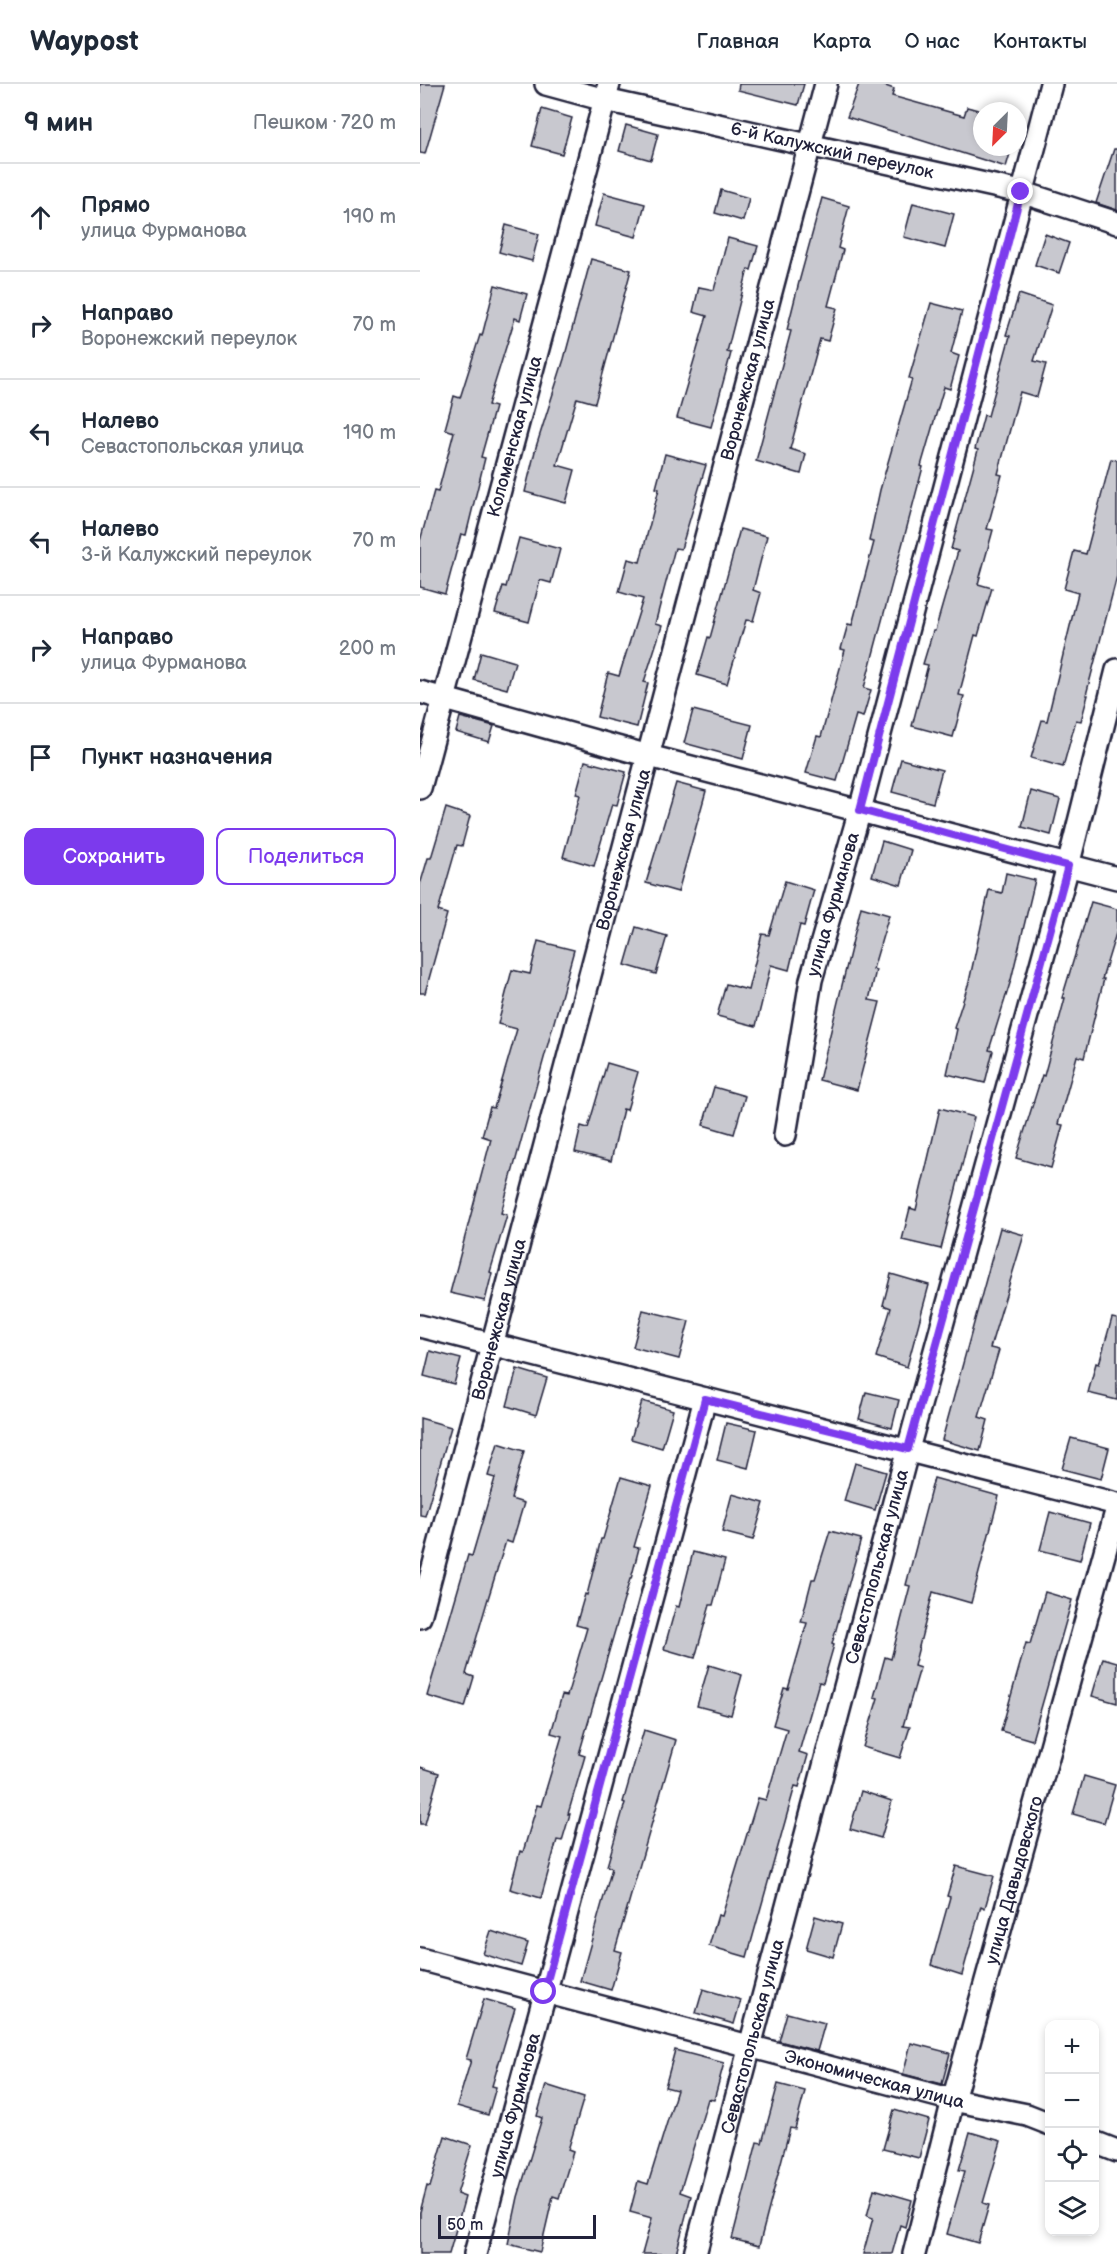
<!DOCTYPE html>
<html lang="ru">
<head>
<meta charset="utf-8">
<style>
	body { margin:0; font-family:"Balsamiq Sans",sans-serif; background:#f6f6f7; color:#1f2937 }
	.controls { position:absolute; right:18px; bottom:18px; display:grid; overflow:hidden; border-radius:12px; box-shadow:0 3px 9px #0003 }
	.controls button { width:54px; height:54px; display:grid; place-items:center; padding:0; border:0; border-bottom:2px solid #e0e1e3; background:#fff; color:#1f2937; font:30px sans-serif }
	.compass { position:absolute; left:553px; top:18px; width:54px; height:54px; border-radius:50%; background:#fff; box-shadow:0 3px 9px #0003; rotate:204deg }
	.scale { position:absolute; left:18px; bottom:15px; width:158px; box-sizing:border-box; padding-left:6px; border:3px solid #22223b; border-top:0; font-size:16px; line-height:21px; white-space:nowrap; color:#22223b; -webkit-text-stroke:4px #fff; paint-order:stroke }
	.stop { position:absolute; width:18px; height:18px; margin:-14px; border:4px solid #7c3aed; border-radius:50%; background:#fff }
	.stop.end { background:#7c3aed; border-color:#fff; box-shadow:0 2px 6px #0008 }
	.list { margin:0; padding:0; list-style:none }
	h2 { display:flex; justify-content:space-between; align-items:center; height:78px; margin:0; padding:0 24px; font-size:26px }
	h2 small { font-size:20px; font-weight:400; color:#747a83 }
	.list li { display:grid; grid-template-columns:39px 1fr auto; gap:18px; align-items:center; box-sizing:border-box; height:108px; padding:0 24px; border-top:2px solid #e0e1e3 }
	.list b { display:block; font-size:22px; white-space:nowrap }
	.list p { margin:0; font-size:20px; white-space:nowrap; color:#747a83 }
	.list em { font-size:20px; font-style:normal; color:#747a83 }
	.actions { display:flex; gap:12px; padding:18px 24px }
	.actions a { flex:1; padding:14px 0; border:2px solid #7c3aed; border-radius:12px; text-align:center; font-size:21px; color:#7c3aed }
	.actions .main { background:#7c3aed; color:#fff }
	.icon { flex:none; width:33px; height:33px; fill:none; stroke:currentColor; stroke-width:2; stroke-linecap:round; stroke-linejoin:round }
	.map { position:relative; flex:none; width:697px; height:2170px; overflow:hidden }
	header { display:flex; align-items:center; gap:36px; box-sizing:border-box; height:84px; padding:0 30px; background:#fff; border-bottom:2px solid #e0e1e3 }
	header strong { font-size:28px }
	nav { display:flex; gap:33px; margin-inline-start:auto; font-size:21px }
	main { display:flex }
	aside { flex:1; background:#fff }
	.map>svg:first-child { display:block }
	.building { fill:#c8c8cf; stroke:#22223b; stroke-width:1.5 }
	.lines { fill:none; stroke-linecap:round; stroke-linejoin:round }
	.street-casing { stroke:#22223b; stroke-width:26 }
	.street { stroke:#fff; stroke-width:21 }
	.route { stroke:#7c3aed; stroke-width:8 }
	.labels { text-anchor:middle; stroke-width:4.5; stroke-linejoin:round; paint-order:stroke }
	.street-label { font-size:18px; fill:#22223b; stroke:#fff }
</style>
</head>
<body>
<header>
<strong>Waypost</strong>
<nav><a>Главная</a><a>Карта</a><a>О нас</a><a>Контакты</a></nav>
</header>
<main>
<aside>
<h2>9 мин<small>Пешком · 720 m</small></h2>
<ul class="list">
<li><svg class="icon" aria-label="ahead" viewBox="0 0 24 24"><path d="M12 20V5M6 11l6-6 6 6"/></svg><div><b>Прямо</b><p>улица Фурманова</p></div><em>190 m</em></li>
<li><svg class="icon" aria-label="right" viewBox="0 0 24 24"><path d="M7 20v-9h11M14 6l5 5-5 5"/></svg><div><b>Направо</b><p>Воронежский переулок</p></div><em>70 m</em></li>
<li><svg class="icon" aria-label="left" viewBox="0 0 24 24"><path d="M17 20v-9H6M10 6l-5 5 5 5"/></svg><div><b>Налево</b><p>Севастопольская улица</p></div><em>190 m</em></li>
<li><svg class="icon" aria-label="left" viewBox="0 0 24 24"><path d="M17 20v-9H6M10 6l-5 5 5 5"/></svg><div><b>Налево</b><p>3-й Калужский переулок</p></div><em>70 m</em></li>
<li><svg class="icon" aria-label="right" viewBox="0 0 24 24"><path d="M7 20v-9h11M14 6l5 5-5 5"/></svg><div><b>Направо</b><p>улица Фурманова</p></div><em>200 m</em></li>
<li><svg class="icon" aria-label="arrive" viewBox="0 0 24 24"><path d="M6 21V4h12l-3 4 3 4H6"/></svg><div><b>Пункт назначения</b></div></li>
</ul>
<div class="actions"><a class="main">Сохранить</a><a>Поделиться</a></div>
</aside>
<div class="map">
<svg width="697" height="2170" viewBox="0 0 697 2170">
	<rect width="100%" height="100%" fill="#fff"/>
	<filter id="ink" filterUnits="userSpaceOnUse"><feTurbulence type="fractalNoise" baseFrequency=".0167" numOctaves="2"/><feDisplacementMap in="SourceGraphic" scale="12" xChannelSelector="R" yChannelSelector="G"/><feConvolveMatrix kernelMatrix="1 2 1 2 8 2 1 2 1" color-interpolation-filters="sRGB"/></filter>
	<g filter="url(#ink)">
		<g class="building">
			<polygon points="0,0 25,0 5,70 0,69"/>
			<polygon points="319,0 384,0 378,21 318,6"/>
			<polygon points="439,0 460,0 474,5 472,12 544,32 547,23 562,27 562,63 592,63 586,83 427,33"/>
			<polygon points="122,25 152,34 142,70 112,62"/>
			<polygon points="206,41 238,50 231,76 199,67"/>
			<polygon points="694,65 697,65 697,126 676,119"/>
			<polygon points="301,106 329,114 323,137 295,129"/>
			<polygon points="184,109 225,120 216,153 175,142"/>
			<polygon points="402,114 429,122 418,164 423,166 408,222 417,224 408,257 400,255 370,365 386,370 381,390 336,377 371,247 367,246 379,198"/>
			<polygon points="493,119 534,130 525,164 484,153"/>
			<polygon points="86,141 119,150 112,177 79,168"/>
			<polygon points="625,150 649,159 639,189 615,181"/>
			<polygon points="308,154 338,162 331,186 328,185 307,268 311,269 291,343 257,334 287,232 273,228 279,203 294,206"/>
			<polygon points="171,175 211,186 175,319 157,314 137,381 155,386 146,419 105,408 116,363 144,275"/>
			<polygon points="75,201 107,210 100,236 95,234 68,321 75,323 61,373 65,374 46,451 41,450 25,510 0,503 0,457 14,407 18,408 34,348 25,345 34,312 40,314 60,251 62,252"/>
			<polygon points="599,210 632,221 614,277 626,280 617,313 600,308 578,390 582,391 567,445 573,446 558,500 572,504 558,552 555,551 539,611 544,612 533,653 492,642 508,581 503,580 513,547 515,547 538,467 531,465 558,366 555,365 564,331 568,332 590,252 586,251"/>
			<polygon points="511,219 542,227 531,269 539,272 530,305 524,303 501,382 503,383 444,604 451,606 443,633 436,631 417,697 386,689 397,652 401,653 425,566 421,565 428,540 432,541 454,458 449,457 460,406 492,295 489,294"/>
			<polygon points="245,370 286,381 261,465 255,464 235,540 242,542 224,598 228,599 217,643 177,633 188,589 199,592 223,515 199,508 208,475 220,478 239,405 236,404"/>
			<polygon points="691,375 697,376 697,492 666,611 668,611 661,637 656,636 643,683 611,674 622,636 627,637 658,509 644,505 654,467 666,470"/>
			<polygon points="320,445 347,452 333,506 341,509 333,537 326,536 307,600 277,591 288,553 290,554"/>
			<polygon points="99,454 140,465 131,499 120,496 109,538 75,529 83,502 86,503"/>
			<polygon points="61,568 95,578 87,605 54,596"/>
			<polygon points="273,626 332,641 323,675 264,659"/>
			<polygon points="40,633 74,642 69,658 36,648"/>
			<polygon points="481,675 522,686 513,719 472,708"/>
			<polygon points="165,677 206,688 197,721 192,720 174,782 143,773 160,711 156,710"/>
			<polygon points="256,699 286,707 258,808 226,799"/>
			<polygon points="611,707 640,715 631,751 602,743"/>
			<polygon points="26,724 50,732 42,762 37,761 18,827 27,830 5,909 0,909 0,801 8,774 11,774"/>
			<polygon points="462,757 491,766 481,801 452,792"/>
			<polygon points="586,789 615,796 591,896 569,966 573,967 565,999 527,990 537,945 534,944 549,898 569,806 582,809"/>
			<polygon points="365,797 394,806 384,842 380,841 369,886 351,881 336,942 297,932 306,900 328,906 342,850 349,851"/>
			<polygon points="671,818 697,825 697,846 682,895 684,895 664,974 657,972 638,1040 643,1041 631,1084 596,1074 622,991 624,992 645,914 642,914"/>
			<polygon points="441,823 469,831 453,885 456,886 449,916 460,918 437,1006 399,996"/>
			<polygon points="216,843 247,852 236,890 205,881"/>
			<polygon points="118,857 154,866 81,1129 87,1131 70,1188 72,1189 65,1217 30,1209 71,1055 62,1052 70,1023 74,1024 97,945 78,940 92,886 110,890"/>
			<polygon points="187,979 218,988 207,1026 203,1025 191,1077 155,1068 161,1042 168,1044"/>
			<polygon points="294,1003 325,1012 314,1050 283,1041"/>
			<polygon points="520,1024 554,1033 521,1165 482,1156 490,1124 496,1126"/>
			<polygon points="580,1144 604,1151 570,1264 579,1266 559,1333 568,1336 560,1367 522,1356"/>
			<polygon points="471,1190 509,1201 487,1283 456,1273 471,1224 463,1221"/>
			<polygon points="223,1226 269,1237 259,1275 213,1263"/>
			<polygon points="692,1234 697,1235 697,1316 668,1309 676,1279 679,1280"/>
			<polygon points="10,1267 41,1275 34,1300 4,1292"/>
			<polygon points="97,1285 127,1294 116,1331 87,1322"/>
			<polygon points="446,1308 479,1316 472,1344 439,1335"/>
			<polygon points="222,1317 253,1326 242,1364 211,1355"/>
			<polygon points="0,1334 31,1343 5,1432 0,1431"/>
			<polygon points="306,1339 337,1346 328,1384 297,1376"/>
			<polygon points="651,1354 689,1364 681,1395 642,1385"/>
			<polygon points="78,1359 104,1367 91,1415 104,1419 92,1459 86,1457 67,1518 46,1590 54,1593 45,1623 7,1612 48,1471 52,1472 75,1394 68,1392"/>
			<polygon points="435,1379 466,1388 455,1426 424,1417"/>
			<polygon points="201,1393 232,1402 214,1463 219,1464 211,1495 210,1495 159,1670 165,1672 148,1730 150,1730 142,1757 137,1756 121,1814 90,1805 100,1767 103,1768 117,1721 121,1722 142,1652 131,1649 142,1611 147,1612 167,1544 156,1541 165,1510 167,1511 181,1455 183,1455"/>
			<polygon points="514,1394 579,1412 551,1519 513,1508 494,1582 500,1584 483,1642 490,1643 480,1674 443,1663 458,1614 454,1613 465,1573 471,1575 490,1502 486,1501"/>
			<polygon points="312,1410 344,1419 333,1456 302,1448"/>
			<polygon points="630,1428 670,1439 660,1476 620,1466"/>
			<polygon points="410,1447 441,1455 412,1560 414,1561 403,1599 399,1598 379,1668 388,1671 379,1703 375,1702 327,1873 289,1862 298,1831 302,1832 338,1714 346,1716 367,1645 353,1641 364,1604 368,1605 387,1539 381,1538 392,1495 395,1495"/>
			<polygon points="273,1468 305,1476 293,1521 290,1521 275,1574 244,1565 256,1522 259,1523"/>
			<polygon points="625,1508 652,1516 612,1656 581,1647 606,1559 610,1560"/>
			<polygon points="683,1574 697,1578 697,1619 672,1612"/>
			<polygon points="289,1581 322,1591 311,1631 277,1622"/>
			<polygon points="224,1646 256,1656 195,1866 202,1868 191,1906 160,1897 192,1784 187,1782 205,1719 203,1718"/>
			<polygon points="0,1683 19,1689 5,1740 0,1740"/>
			<polygon points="664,1692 695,1701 684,1739 653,1730"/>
			<polygon points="441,1707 472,1717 461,1754 430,1745"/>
			<polygon points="536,1782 574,1792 565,1824 561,1822 542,1891 511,1881 530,1813 527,1812"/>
			<polygon points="395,1832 422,1840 413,1873 386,1865"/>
			<polygon points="71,1847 108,1859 101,1882 63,1870"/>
			<polygon points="283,1905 321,1916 314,1940 276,1929"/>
			<polygon points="64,1915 95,1924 72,2002 76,2003 68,2031 37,2022 51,1976 46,1975"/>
			<polygon points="367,1929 405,1939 397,1967 359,1957"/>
			<polygon points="491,1959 530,1969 522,2000 483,1990"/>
			<polygon points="255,1966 304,1979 294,2016 288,2015 260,2108 271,2112 256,2170 222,2170 232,2134 210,2128 218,2097 228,2100 257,2006 245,2003"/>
			<polygon points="358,2000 385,2007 375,2045 370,2044 339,2162 312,2155 337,2058 342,2059"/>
			<polygon points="126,2001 164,2013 148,2066 153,2068 139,2114 133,2112 120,2168 88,2160 98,2113 122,2034 117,2032"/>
			<polygon points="474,2026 509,2036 499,2074 463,2065"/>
			<polygon points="550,2048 581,2057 563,2119 569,2121 558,2159 527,2150 545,2087 539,2086"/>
			<polygon points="25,2052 52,2061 37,2110 45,2113 29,2170 0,2170 0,2128 7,2102 10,2103"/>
			<polygon points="454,2105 492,2116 485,2143 480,2141 472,2170 443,2170 453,2134 447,2132"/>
		</g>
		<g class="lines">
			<g class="street-casing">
				<g id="street">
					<path id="s1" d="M126,0L185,16L601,108L697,139"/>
					<polyline points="0,608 229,672 697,794"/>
					<path id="s2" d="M0,704L189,0"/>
					<path id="s3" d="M365,1051L391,896L440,726L631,0"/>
					<polyline points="0,1242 697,1420"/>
					<path id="s4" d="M0,1533L406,0"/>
					<path id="s5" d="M0,1875L533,2016L607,2031L630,2040"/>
					<polyline points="674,2058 697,2067"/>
					<path id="s6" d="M55,2170L285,1315"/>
					<path id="s7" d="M275,2170L488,1365L648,782L697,586"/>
					<path id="s8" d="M494,2170L533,2016L697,1424"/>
				</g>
			</g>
			<use href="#street" class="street"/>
		</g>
	</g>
	<g class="lines" filter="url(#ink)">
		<polyline class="route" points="124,1908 285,1315 488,1365 648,782 440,726 601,108"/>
	</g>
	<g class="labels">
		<g class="street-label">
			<text dy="6" stroke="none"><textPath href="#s1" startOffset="294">6-й Калужский переулок</textPath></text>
			<text dy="6" stroke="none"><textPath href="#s4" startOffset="1280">Воронежская улица</textPath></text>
			<text dy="6" stroke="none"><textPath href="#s2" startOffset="364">Коломенская улица</textPath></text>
			<text dy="6" stroke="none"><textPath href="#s4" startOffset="794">Воронежская улица</textPath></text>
			<text dy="6" stroke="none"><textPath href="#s3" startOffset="236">улица Фурманова</textPath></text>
			<text dy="6" stroke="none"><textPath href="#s4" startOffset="308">Воронежская улица</textPath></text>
			<text dy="6" stroke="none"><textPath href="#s7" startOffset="711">Севастопольская улица</textPath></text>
			<text dy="6" stroke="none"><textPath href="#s8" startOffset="387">улица Давыдовского</textPath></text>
			<text dy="6" stroke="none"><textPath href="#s7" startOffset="225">Севастопольская улица</textPath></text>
			<text dy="6" stroke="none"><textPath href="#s5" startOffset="470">Экономическая улица</textPath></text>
			<text dy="6" stroke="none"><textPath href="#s6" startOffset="154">улица Фурманова</textPath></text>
		</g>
	</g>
</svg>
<div class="controls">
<button>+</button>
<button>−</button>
<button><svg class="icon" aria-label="locate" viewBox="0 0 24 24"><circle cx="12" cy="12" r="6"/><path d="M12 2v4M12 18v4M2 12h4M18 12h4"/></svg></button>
<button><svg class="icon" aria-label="layers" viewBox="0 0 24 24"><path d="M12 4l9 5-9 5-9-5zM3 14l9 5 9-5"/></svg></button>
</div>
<svg class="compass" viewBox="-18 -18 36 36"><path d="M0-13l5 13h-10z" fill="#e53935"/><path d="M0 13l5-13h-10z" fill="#747a83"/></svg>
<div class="scale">50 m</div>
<div class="stop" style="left:124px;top:1908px"></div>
<div class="stop end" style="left:601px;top:108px"></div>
</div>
</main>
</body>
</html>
